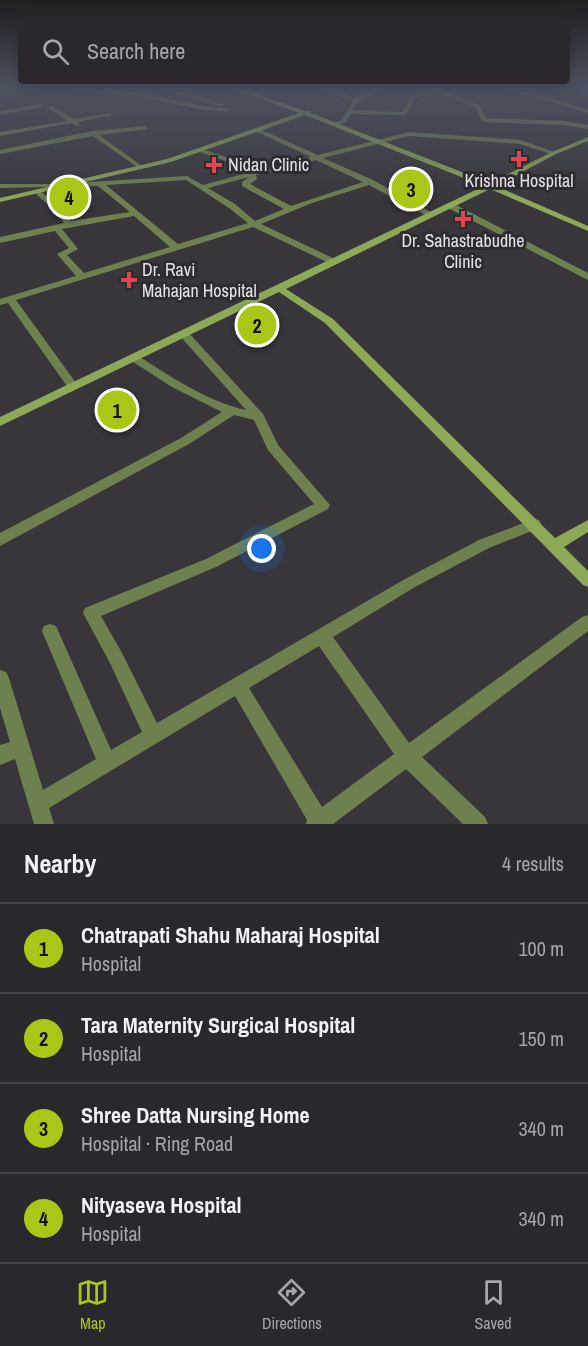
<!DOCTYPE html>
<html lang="en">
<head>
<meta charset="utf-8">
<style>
	body { margin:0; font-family:"Archivo Narrow",sans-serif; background:#363438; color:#f1f3f6 }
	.you { position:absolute; left:262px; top:549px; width:21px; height:21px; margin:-15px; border:4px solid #fff; border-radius:50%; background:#1a73e8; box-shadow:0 0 0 9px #1a73e833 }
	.badge { display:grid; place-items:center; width:39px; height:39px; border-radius:50%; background:#aac718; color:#111; font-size:20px; font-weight:700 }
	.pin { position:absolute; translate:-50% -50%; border:3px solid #fff; box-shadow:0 2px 6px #0006 }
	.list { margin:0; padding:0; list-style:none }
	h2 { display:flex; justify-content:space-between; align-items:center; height:78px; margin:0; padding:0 24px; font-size:26px }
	h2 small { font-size:20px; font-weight:400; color:#a5a6a9 }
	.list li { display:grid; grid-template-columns:39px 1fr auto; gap:18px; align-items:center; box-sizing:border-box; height:90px; padding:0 24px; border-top:2px solid #464448 }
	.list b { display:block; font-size:22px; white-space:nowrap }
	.list p { margin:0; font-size:20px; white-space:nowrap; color:#a5a6a9 }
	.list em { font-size:20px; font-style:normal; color:#a5a6a9 }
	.icon { flex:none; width:33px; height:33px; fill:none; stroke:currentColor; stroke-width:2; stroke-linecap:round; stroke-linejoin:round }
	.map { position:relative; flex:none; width:588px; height:824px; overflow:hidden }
	.search { position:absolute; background:#2a282c; box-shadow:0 3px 15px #0003; left:18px; right:18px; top:18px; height:66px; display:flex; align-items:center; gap:15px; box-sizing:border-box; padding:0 21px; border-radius:6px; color:#a5a6a9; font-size:22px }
	.sheet { height:438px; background:#2a282c }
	nav { display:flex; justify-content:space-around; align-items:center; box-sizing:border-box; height:84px; border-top:2px solid #464448; background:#2a282c; font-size:16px; color:#a5a6a9 }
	nav a { display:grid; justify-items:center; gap:3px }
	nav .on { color:#aac718 }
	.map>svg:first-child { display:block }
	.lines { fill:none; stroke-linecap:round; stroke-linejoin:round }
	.street { fill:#6f804f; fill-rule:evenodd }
	.secondary { fill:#8da857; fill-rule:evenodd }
	.health-dot { fill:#e0444e; stroke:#2e2c31; stroke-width:2 }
	.labels { text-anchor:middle; stroke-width:6; stroke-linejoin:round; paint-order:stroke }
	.far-poi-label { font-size:18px; fill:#e3e2e5; stroke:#2e2c31; text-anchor:start }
</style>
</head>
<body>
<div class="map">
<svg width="588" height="824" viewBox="0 0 588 824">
	<rect width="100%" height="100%" fill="#38363b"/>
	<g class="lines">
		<g class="street">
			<polygon points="61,87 136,92 203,106 230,109 227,111 203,110 136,96"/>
			<polygon points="157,87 164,87 225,105 220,106"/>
			<path d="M316,87H323L355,98L372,88L387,87C374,94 362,94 353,110L402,112L411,96L433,90L428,87H434L480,106L486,118L564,121L588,125V129L564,125L484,122L481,120L476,108L438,92L415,98L406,115L351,114L346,122L337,125L334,123L342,120L353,101Z"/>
			<polygon points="501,87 508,87 588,109 588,113"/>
			<polygon points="40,104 42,107 0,115 0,111"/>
			<polygon points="50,105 74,119 110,113 113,115 78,122 80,124 77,126 72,123 0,136 0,132 67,121 48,108"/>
			<polygon points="146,126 148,129 99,135 142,166 142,168 140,169 93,136 0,154 0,150 92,131"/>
			<path d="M257,128L318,155L409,132L521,140L557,153L554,155L520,144L409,136L323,158L373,180L436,215L429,217L369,185L312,203L261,224L337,260V264H331L253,227L16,300L79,387L73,390L69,389L8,303L0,305V299L76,276L57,254L69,248L55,231L0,243V237L64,223L58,214L35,193L34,191L38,189L64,210L71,221L130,212L98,186L0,188V184H57L187,176L203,185L254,171L197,151L196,150L199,148L262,169L311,157L255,131ZM316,160L363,182L291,206L250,184L257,179L256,175ZM249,177L242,182V186L284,209L255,221L235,204L208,188ZM186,180L229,208L248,223L178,244L106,185ZM134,216L170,247L84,273L67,255L78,249L62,229Z"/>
			<polygon points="448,204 454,204 588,273 588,280 448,208"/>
			<path d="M184,331L188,332L263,414L278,445L330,505L328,509L216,567L101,616L122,653L157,723L405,579L479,540L534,519L539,520L541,524L539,528L489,548L415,587L333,637L409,743L582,617L588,615V631L422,757L485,817L488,824H463L406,769L333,824H306L307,820L235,696L49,808L54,824H34L15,759L0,765V745L10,742L0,708V670L6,672L9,678L43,790L96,759L42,631L44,626L50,624L56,626L111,750L142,732L110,663L83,613L85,608L206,559L314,504L268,450L254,420L234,415L189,444L0,546V533L181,438L222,412L172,387L130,360L129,358L130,356H138C172,377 206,401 246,410L180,336L179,334L180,332ZM319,646L394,754L322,807L249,688Z"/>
		</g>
		<polygon class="secondary" points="229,87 236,87 305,111 311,111 311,113 490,183 552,152 588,137 588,141 556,154 496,186 588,226 588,231 490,189 286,289 333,319 555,538 588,520 588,532 564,547 588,571 588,587 583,585 325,323 279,292 0,426 0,417 484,186 305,115 171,162 0,202 0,198 167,159 299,113"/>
	</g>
	<linearGradient id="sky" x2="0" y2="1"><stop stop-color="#1f1e20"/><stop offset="0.43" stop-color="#4d5260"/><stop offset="1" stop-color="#4d5260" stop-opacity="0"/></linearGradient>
	<rect width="588" height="202" fill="url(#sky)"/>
	<g class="health-dot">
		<path d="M516 150h6v6h6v6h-6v6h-6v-6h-6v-6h6z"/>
		<path d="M211 156h6v6h6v6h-6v6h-6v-6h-6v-6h6z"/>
		<path d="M460 210h6v6h6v6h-6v6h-6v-6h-6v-6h6z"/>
		<path d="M126 271h6v6h6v6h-6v6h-6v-6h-6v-6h6z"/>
	</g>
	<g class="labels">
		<g class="far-poi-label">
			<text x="228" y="171">Nidan Clinic</text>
			<text x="519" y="187" text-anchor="middle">Krishna Hospital</text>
			<text x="463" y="247" text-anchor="middle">Dr. Sahastrabudhe<tspan x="463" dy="21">Clinic</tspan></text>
			<text x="142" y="276">Dr. Ravi<tspan x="142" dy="21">Mahajan Hospital</tspan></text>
		</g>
	</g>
</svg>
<div class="you"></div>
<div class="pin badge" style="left:117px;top:410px">1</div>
<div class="pin badge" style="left:257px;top:325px">2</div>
<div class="pin badge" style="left:411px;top:189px">3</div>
<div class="pin badge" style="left:69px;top:197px">4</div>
<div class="search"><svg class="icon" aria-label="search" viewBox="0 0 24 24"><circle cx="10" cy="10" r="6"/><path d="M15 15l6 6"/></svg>Search here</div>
</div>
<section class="sheet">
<h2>Nearby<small>4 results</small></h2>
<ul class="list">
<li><span class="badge">1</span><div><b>Chatrapati Shahu Maharaj Hospital</b><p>Hospital</p></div><em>100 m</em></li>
<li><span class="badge">2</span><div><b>Tara Maternity Surgical Hospital</b><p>Hospital</p></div><em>150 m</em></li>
<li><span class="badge">3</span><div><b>Shree Datta Nursing Home</b><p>Hospital · Ring Road</p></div><em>340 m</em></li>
<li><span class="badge">4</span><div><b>Nityaseva Hospital</b><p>Hospital</p></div><em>340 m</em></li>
</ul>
</section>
<nav>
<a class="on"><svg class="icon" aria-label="map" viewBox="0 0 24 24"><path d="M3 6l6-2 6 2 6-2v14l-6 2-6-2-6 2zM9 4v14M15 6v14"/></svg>Map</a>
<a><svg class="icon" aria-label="directions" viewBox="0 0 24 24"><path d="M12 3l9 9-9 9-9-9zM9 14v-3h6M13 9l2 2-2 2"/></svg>Directions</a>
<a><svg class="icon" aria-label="saved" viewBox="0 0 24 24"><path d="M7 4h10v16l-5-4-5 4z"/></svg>Saved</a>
</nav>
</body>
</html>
